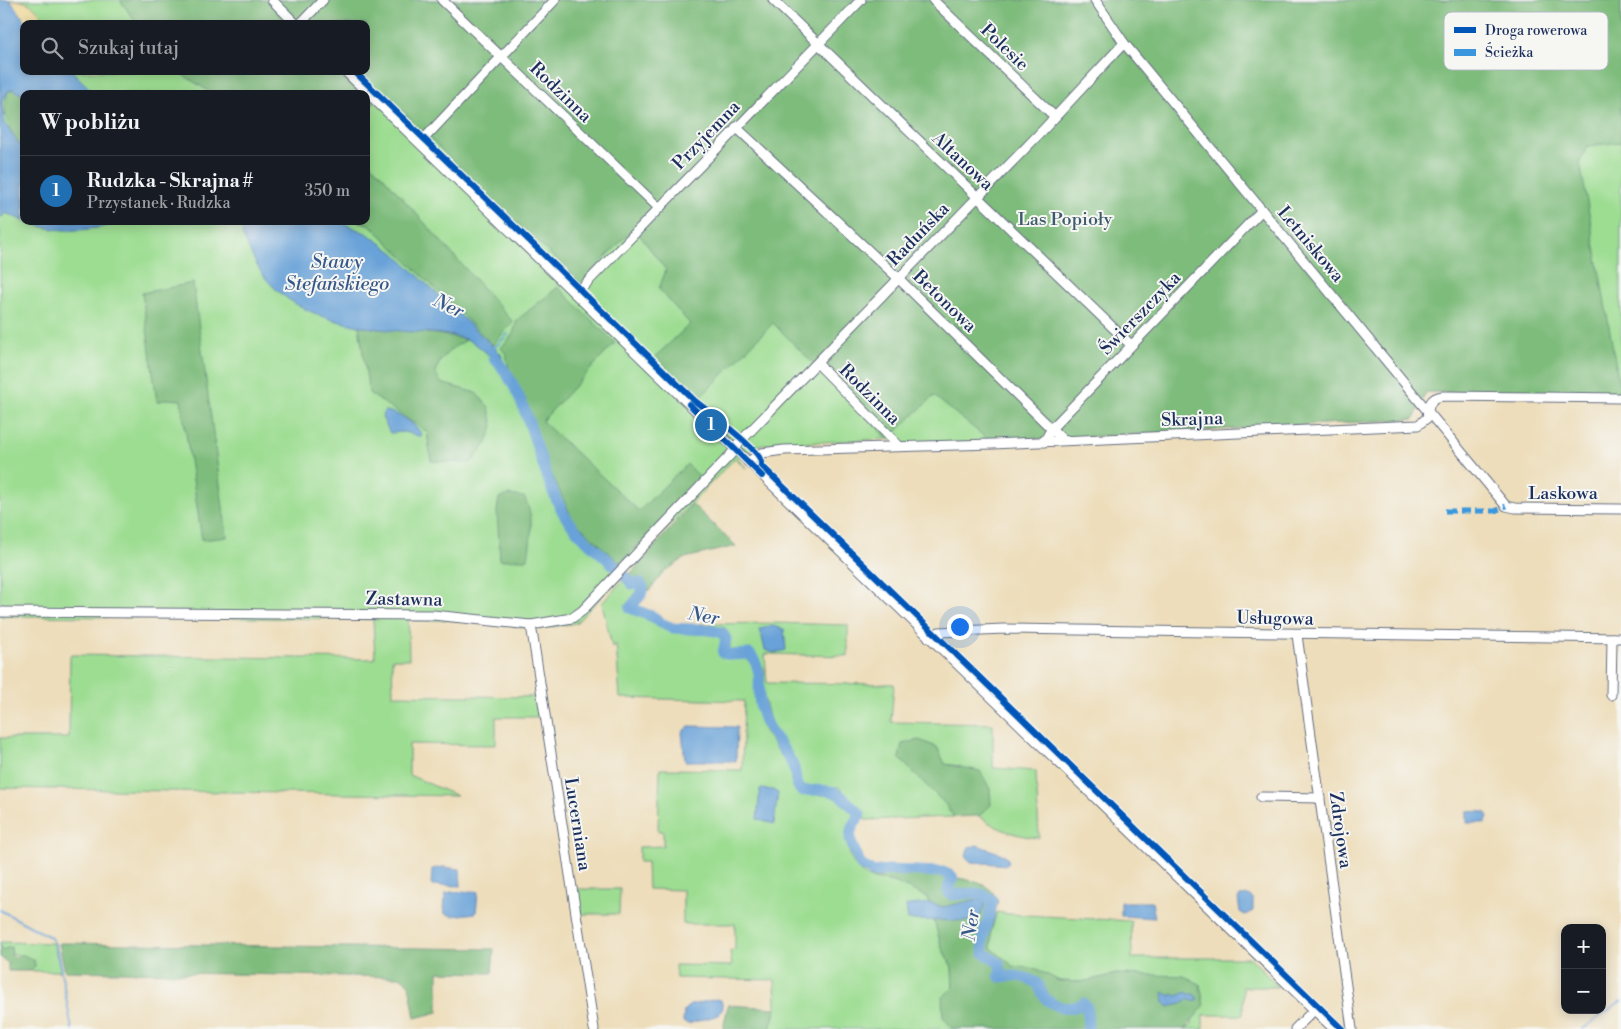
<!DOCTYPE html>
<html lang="pl">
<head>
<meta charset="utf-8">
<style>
	body { margin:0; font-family:"Libre Bodoni",serif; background:#20242c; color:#f1f3f6 }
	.controls { position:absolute; right:15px; bottom:15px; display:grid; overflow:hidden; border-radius:10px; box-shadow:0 2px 12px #0003 }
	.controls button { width:45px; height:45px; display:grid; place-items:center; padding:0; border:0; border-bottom:1px solid #363941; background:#171b24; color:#f1f3f6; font:25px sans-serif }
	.you { position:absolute; left:959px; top:626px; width:18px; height:18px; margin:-12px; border:4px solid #fff; border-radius:50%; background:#1a73e8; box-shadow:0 0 0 8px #1a73e833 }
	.badge { display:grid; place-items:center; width:32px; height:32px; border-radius:50%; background:#1f6fb2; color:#fff; font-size:16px; font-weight:700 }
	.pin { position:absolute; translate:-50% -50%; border:2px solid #fff; box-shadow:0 1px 5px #0006 }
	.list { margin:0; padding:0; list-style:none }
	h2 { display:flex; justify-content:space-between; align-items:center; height:65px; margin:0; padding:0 20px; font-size:21px }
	h2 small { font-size:16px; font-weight:400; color:#9ea1a6 }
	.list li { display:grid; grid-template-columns:32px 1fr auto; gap:15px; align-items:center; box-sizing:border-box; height:70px; padding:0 20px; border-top:1px solid #363941 }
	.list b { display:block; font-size:19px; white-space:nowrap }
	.list p { margin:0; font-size:16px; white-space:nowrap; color:#9ea1a6 }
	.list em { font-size:16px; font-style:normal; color:#9ea1a6 }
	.icon { flex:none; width:28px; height:28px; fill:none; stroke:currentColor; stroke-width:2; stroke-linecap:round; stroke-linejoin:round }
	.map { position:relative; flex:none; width:1621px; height:1029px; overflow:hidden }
	.search { position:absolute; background:#171b24; box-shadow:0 2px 12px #0003; left:20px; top:20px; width:350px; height:55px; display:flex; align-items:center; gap:12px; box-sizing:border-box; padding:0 18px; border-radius:10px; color:#9ea1a6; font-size:19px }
	.panel { position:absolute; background:#171b24; box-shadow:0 2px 12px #0003; left:20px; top:90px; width:350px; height:135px; border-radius:10px }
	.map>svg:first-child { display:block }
	.green { fill:#9ddd92; stroke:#5c8678; fill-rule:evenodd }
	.forest { fill:#7ebc7c; stroke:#4c766d }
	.sand { fill:#eeda9e; stroke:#84847e }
	.water { fill:#69a2d8; stroke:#42689b }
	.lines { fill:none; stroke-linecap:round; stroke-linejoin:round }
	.stream { stroke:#69a2d8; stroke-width:2 }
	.river { stroke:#69a2d8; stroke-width:11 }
	.minor-casing { stroke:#646c7e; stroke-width:11 }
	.minor { stroke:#fff; stroke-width:9 }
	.quiet { stroke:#3a97de; stroke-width:5; stroke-dasharray:10 5; stroke-linecap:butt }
	.cycleway-casing { stroke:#f6f6f2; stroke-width:9 }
	.cycleway { stroke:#0057b8; stroke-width:6 }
	.labels { text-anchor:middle; stroke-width:4; stroke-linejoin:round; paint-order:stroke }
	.street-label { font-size:18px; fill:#1b2f5e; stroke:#f6f6f2 }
	.park-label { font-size:18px; fill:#3c5a6b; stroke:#f6f6f2 }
	.water-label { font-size:19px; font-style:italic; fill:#365789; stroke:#f6f6f2 }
	.key { fill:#f6f6f2; stroke:#b4bac6; stroke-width:1 }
	.key-label { font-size:14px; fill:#1b2f5e }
</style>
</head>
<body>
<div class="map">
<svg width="1621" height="1029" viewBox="0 0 1621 1029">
	<rect width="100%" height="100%" fill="#f6f6f2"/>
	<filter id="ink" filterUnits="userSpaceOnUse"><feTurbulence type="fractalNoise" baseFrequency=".02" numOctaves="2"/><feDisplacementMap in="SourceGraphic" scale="10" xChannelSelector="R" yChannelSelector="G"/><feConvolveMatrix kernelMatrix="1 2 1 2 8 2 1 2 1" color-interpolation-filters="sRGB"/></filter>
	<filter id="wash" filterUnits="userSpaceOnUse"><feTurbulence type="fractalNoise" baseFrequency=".0096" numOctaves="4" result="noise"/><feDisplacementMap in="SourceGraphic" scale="20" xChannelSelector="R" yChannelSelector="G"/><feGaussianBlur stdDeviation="1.12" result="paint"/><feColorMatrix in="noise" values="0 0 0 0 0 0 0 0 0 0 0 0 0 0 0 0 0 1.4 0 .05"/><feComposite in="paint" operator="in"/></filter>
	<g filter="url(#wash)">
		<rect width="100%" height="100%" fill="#edddba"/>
		<g class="green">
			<path d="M0,0H1621V394L1426,392L1414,419L991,442L902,444L888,439L758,445L747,452L751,456L744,454L737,457L747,469L735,458L576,623L538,629L472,620H408L409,659H392L393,695L536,697L539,717H496V745L409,744V775L457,796L0,788V738H69L70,655L375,659L373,619L0,616ZM24,24H366V71H24ZM24,94H366V221H24Z"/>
			<path d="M623,580L629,587H637L638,590L626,605L627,611C646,618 661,628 681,633C693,635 707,633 719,637L722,642L720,655L730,658H746L755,668L756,708L763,730L790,768L791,781L799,794L835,796L854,815C845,835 844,864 868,877C876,881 886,880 895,882C906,886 916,892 927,897L942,948L952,967L953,988L943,1016L953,1029H770L776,1008L775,980L676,978L675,965L732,966L730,951L735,950V924H683V890L648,889L647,862H639V847L663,846V831H658L660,769L742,770L744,701L620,698L616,644L612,647L602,603Z"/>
			<path d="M775,623L848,625V656L765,654L767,683L894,684L891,722L993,724V768L1036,771L1039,838C1016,836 998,830 979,816L991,804L960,766L944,764L937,747L899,758L946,805L954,817L865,820L862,811L839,787L804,786L799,777L798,765L771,724L763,693L765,670L753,651L730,650V636L725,628L698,624Z"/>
			<polygon points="577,889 620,889 619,914 581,914"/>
			<polygon points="997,912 1008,914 1131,921 1132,958 1251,958 1278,987 1243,987 1243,1015 1203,1015 1203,1029 1185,1029 1193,1023 1117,974 1082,982 1059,981 1036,969 1013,966 991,948 991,932"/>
			<polygon points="0,942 53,943 61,971 30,971 35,966 34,960 1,950"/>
		</g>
		<g class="forest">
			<polygon points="120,0 1621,0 1621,142 1588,146 1580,162 1621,394 1426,392 1414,419 991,442 934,396 888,439 773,323 697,401 656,356 690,324 659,289 666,270 634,228 581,283 477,185 384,93 366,110 366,94 213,94 177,71 366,71 366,24 137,24"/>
			<path d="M13,89L24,96V150C9,132 0,114 8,91Z"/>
			<polygon points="366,160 381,174 513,322 493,345 370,225 358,221 366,221"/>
			<polygon points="193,283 227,537 202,540 181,400 167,399 157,402 142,293"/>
			<polygon points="558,287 615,343 542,421 639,511 687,464 703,480 620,563 573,520 551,473 525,399 509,369 506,354 501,348 513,334 517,320"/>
			<path d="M359,326L437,334L467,340C451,348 442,355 435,372L441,383L476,393L489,407L493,426L487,443L471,463L431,461L427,432L369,393Z"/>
			<path d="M508,495L524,497C535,518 531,537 528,559L500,560L497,511L499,498Z"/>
			<polygon points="692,504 736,546 685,558 664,572 649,591 642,579 634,579 630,574"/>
			<polygon points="919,740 937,747 945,764 980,771 990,789 991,805 979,816 954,817 946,805 899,758 902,744"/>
			<path d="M892,875C915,875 970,874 988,888C992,890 995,896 998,900L991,932V948L1013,966L1037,969L1059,981L1082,982L1117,974L1184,976L1200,984L1204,1006L1185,1029H953L943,1017L942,997L953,988L952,967L942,948L927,897L894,882L869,877Z"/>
			<polygon points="59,943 494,949 492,973 438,972 438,1012 415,1018 409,984 400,977 65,971"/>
			<polygon points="0,945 1,950 11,947 12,956 18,957 21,954 34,960 35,966 30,971 8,971 8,963 0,957"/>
			<polygon points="728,1005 776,1008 770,1029 723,1029"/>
		</g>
		<path class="sand" d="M10,0C31,0 36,8 49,24H27Z"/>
		<g class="water">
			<polygon points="0,0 10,0 27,24 24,24 24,71 72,71 95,94 24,94 24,96 13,89 8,91 2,102 4,123 24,150 24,221 5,213 2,217 0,216"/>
			<path d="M24,221H130C91,230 63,236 24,221Z"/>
			<path d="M205,221H338L368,234L394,253L501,354L504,368C492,359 481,346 468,340C448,332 421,333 400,331C350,327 291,316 261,272C253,260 248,247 242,234L243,228L232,227L222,222Z"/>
			<path d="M384,411C395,411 420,425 422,437L404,432L390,433L382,417Z"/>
			<polygon points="773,626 784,629 786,650 775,653 765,650 760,629"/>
			<polygon points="689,726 737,727 736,761 685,761 682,732"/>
			<polygon points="760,789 773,790 778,793 774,824 757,819"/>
			<polygon points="1467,811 1485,812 1488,816 1486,823 1467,823"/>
			<polygon points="977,845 1005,855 1009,861 1007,865 971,862 966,857 968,848"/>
			<polygon points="443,867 460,869 461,886 431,885 432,869"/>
			<polygon points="475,891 478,892 476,913 452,916 444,913 445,894 451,892"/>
			<polygon points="1249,895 1253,899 1253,911 1245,915 1240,912 1238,899 1240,896"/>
			<polygon points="979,899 984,900 985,904 979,919 975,921 908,920 906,906 909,905 931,903 943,907"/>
			<polygon points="1121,902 1152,902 1155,918 1121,916"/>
			<polygon points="1163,992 1171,996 1172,994 1177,996 1187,992 1188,994 1194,994 1198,999 1196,1002 1187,999 1184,1002 1169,1007 1164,1003"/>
			<polygon points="716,999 721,1000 723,1008 719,1015 688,1024 683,1022 684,1010 690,1005"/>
		</g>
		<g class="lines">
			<g class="stream">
				<polyline points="494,348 508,334"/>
				<polyline points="0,910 50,937 56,945 72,1029"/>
				<polyline points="1583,1029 1621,1001"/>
			</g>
			<path class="river" d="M494,358C528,391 537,464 560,507C576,539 610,557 632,584L640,583L643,587L641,595L630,608L654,617L661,623L673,628L710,630L722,633L726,639L723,653L731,655L750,654C766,674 755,687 761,709C766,732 784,745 793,766C797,775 794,783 801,791C838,788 835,790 860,814L851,830L850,840L861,865L873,872L889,870L943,872L952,876L953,879L949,885L948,892L953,895C967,894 980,889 992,900C991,919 979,934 984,953L999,963L1001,970L999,975L1000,977C1012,975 1025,976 1035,982C1041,985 1040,991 1043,995C1051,1007 1071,1012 1083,1003L1087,1007L1088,1029"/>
		</g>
	</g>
	<g filter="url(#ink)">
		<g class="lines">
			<g class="minor-casing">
				<g id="minor">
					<polyline points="272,0 296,24"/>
					<polyline points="442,0 658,207"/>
					<polyline points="773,0 1131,345"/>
					<polyline points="933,0 1055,117"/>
					<polyline points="1095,0 1124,43 1506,506 1515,508 1621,509"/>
					<polyline points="300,24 323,0"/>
					<polyline points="345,71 1334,1029"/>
					<polyline points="736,127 898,278 1063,440"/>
					<polyline points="420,143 555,0"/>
					<polyline points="576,294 861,0"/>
					<polyline points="818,364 899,446"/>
					<polyline points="1044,442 1052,428 1262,210"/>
					<polyline points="734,448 1043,130 1124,43"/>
					<path d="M748,462L762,453L784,450L993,444L1418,425L1427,418C1428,406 1430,397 1443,396L1621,398"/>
					<polyline points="0,612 433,615 531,625 572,618 582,611 735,450"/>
					<polyline points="531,625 594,1029"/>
					<polyline points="1297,635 1352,1029"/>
					<polyline points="929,638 939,632 1003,629 1621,638"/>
					<polyline points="1611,695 1612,638"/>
					<polyline points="1261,797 1320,798"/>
					<polyline points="1295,1029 1314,1010"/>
				</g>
			</g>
			<use href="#minor" class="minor"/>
			<polyline class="quiet" points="1445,511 1495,511 1506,506"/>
			<g class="cycleway-casing">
				<g id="cycleway">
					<path d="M354,71L695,401C707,410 756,448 760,459C761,461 761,464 762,466L1342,1029"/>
					<polyline points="689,404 762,476"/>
				</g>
			</g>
			<use href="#cycleway" class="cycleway"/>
		</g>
	</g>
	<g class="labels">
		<g class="street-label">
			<text transform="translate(1005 47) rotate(44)" y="6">Polesie</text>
			<text transform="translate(561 92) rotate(44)" y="6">Rodzinna</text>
			<text transform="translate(706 135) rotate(-46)" y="6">Przyjemna</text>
			<text transform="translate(963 161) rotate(43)" y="6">Altanowa</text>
			<text transform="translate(918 234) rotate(-46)" y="6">Raduńska</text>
			<text transform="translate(1311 244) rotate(50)" y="6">Letniskowa</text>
			<text transform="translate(945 301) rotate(44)" y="6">Betonowa</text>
			<text transform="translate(1140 313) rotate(-46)" y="6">Świerszczyka</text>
			<text transform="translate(870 394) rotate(45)" y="6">Rodzinna</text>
			<text transform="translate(1192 419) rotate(-2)" y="6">Skrajna</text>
			<text x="1563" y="499">Laskowa</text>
			<text transform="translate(404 599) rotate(1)" y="6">Zastawna</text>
			<text transform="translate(1275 618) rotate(1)" y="6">Usługowa</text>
			<text transform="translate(578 824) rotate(81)" y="6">Lucerniana</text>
			<text transform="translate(1341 830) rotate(82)" y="6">Zdrojowa</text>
		</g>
		<g class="park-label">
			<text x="1065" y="225">Las Popioły</text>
		</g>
		<g class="water-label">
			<text x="337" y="268">Stawy<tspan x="337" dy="22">Stefańskiego</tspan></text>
			<text transform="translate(449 305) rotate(26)" y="7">Ner</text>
			<text transform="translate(704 615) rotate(11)" y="7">Ner</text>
			<text transform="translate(970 925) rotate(-81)" y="7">Ner</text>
		</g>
	</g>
	<rect x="1444" y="12" width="164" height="58" rx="8" class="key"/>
	<rect x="1454" y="27" width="22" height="6" fill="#0057b8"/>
	<rect x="1454" y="49" width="22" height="7" fill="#3a97de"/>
	<g class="key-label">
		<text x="1485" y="35">Droga rowerowa</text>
		<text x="1485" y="57">Ścieżka</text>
	</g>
</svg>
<div class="controls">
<button>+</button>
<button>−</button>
</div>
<div class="you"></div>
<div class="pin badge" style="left:711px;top:425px">1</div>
<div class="search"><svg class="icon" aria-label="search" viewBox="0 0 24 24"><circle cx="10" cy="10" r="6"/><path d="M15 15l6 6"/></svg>Szukaj tutaj</div>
<section class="panel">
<h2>W pobliżu<small></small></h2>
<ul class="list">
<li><span class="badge">1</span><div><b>Rudzka - Skrajna #</b><p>Przystanek · Rudzka</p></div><em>350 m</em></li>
</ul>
</section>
</div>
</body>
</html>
